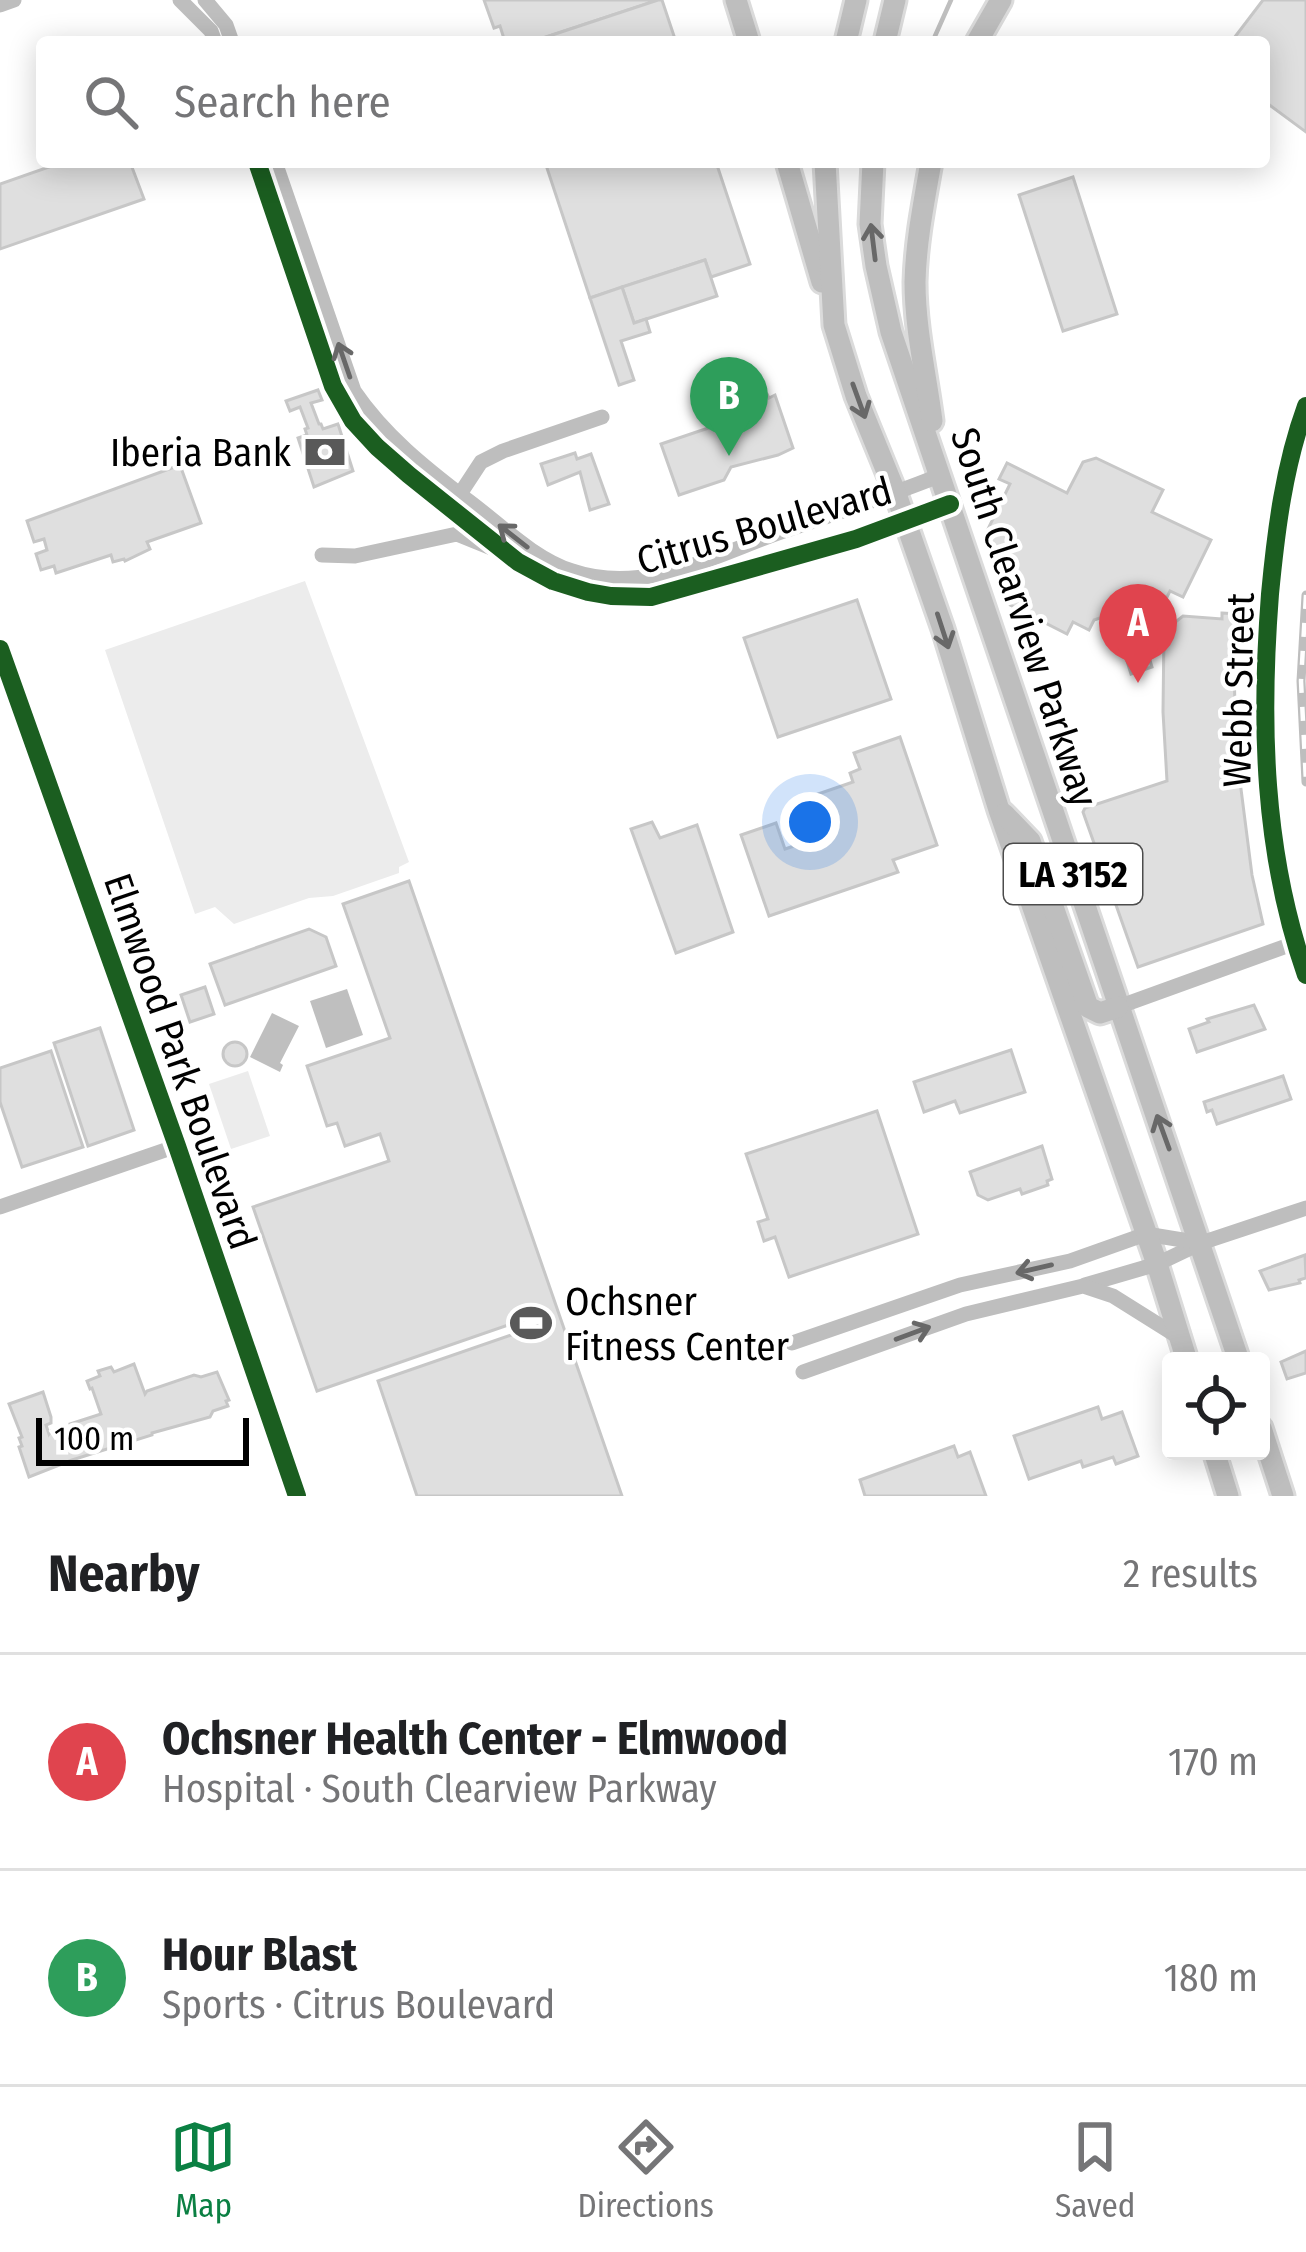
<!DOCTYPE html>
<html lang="en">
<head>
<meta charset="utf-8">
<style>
	body { margin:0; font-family:"Fira Sans Condensed",sans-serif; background:#f2f2f2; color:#202124 }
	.controls { position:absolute; right:36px; bottom:36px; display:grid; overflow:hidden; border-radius:12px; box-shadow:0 6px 30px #0003 }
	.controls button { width:108px; height:108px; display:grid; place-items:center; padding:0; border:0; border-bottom:3px solid #e0e0e0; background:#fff; color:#202124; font:60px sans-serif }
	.scale { position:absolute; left:36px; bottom:30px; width:213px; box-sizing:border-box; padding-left:12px; border:6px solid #000; border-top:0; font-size:33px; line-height:42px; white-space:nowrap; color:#000; -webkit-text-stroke:9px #fff; paint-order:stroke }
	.you { position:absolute; left:810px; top:822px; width:42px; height:42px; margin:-30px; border:9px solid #fff; border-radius:50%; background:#1a73e8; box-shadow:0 0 0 18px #1a73e833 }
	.badge { display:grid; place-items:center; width:78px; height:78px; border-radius:50%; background:#0b8043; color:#fff; font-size:39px; font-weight:700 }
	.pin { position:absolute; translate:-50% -99px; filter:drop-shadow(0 3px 6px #0008) }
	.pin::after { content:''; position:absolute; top:63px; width:42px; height:36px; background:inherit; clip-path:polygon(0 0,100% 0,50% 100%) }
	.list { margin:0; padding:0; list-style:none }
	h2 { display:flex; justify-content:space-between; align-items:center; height:156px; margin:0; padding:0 48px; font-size:51px }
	h2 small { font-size:39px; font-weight:400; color:#757577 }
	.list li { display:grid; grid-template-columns:78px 1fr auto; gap:36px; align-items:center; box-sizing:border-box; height:216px; padding:0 48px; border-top:3px solid #e0e0e0 }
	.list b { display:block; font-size:45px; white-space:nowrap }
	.list p { margin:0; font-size:39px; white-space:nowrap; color:#757577 }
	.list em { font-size:39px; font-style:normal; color:#757577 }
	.icon { flex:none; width:66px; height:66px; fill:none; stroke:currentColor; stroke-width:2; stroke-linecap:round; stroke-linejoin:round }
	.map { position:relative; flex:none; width:1306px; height:1496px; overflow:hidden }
	.search { position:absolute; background:#fff; box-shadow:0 6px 30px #0003; left:36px; right:36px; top:36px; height:132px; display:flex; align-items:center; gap:30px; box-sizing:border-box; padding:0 42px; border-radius:12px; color:#757577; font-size:45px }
	.sheet { height:588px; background:#fff }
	nav { display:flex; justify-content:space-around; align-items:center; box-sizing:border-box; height:168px; border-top:3px solid #e0e0e0; background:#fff; font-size:33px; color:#757577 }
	nav a { display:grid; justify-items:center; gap:6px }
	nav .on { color:#0b8043 }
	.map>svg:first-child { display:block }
	.green { fill:#ececec }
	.water { fill:#bfbfbf }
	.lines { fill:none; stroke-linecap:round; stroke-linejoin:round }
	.stream { stroke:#bfbfbf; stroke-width:4.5 }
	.building { fill:#dfdfdf; stroke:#c7c7c7; stroke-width:3 }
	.highway-casing { stroke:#dbdbdb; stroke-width:27 }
	.minor { stroke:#bebebe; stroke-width:15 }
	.highway { stroke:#bebebe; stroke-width:21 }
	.rail-casing { stroke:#bebebe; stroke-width:9 }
	.rail { stroke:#fff; stroke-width:4.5; stroke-dasharray:14; stroke-linecap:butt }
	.cycleway-casing { stroke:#fff; stroke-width:26 }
	.cycleway { stroke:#1b5e20; stroke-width:18 }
	.oneway { stroke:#686868 }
	.labels { text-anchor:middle; stroke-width:9; stroke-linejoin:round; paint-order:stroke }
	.shield { fill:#fff; stroke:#4c4c4c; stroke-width:3 }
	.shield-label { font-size:36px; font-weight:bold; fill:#000 }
	.poi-label { font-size:39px; fill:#000; stroke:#fff; text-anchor:end }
	.street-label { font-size:39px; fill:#000; stroke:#fff }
</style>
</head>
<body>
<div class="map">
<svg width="1306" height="1496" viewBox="0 0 1306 1496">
	<rect width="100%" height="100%" fill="#fff"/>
	<g class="green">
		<polygon points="305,581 409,862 399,867 399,873 333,896 309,898 234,924 215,907 195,914 105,650"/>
		<polygon points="248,1071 270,1136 231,1149 209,1084"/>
	</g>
	<g class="water">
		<polygon points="347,989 363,1035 326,1048 310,1001"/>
		<polygon points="272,1013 299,1026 280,1063 283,1065 280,1072 250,1057"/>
	</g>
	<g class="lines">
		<polyline class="stream" points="935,36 951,0"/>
	</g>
	<g class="building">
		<polygon points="484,0 658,0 531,42 505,42 500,26 494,28"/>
		<polygon points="658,0 662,0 676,42 531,42"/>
		<polygon points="1263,0 1306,0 1306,132 1264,101 1264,42 1231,42"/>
		<polygon points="63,162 130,162 144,199 0,249 0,184"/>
		<polygon points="545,162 716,162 750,264 711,277 705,260 590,298"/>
		<polygon points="1073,177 1117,314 1063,331 1019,195"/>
		<polygon points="705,260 717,296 634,323 622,287"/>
		<polygon points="622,287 634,323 646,319 650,332 621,341 634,380 619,385 590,298"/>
		<polygon points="318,390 322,400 311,403 319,424 321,424 323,429 338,424 353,471 314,487 298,438 307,435 305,429 308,428 300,407 290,411 286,401"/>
		<polygon points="767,394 769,398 775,395 793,448 778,455 731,467 724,480 679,495 661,444 738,418 733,405"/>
		<polygon points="575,453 577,459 591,454 609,504 590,510 580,472 548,485 541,464"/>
		<polygon points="1096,458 1163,490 1152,512 1211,540 1183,597 1170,591 1163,605 1153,600 1094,620 1089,630 1073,622 1067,634 1010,605 986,533 1010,484 999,479 1007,463 1067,493 1083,462"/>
		<polygon points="180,465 201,523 147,542 150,549 125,561 124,559 113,562 111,555 56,573 54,566 41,570 36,554 47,550 44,539 34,542 27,521"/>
		<polygon points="857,600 891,699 778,737 744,638"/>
		<polygon points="1222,613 1237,614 1234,666 1236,750 1252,875 1263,924 1138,967 1083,812 1085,808 1167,781 1163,712 1164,631 1183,616 1222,619"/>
		<polygon points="1141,629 1152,667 1131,674 1119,635"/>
		<polygon points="900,737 937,845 893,860 898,872 769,916 741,835 776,823 785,849 806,842 792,803 853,782 850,773 860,769 854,753"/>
		<polygon points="652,822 660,838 697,825 733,932 676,953 631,829"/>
		<polygon points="409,881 622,1496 417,1496 378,1381 549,1322 546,1312 317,1391 253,1207 389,1161 380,1134 345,1146 337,1123 327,1126 307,1066 390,1038 343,904"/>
		<polygon points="309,929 326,937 336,966 225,1005 210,964"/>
		<polygon points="205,987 214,1014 190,1022 181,995"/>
		<polygon points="1254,1005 1265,1029 1197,1052 1189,1029 1209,1022 1207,1019"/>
		<polygon points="100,1028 134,1130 88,1146 54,1043"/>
		<circle cx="235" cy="1054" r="12"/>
		<polygon points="1011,1050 1025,1092 960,1113 955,1101 924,1112 914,1082"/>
		<polygon points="51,1051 83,1147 22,1167 0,1102 0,1068"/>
		<polygon points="1283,1076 1291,1099 1217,1124 1212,1110 1207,1112 1204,1102"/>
		<polygon points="877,1111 918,1234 789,1277 775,1237 764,1241 758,1222 768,1219 746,1154"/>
		<polygon points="1042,1146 1052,1179 1047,1181 1048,1185 1022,1194 1020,1189 988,1200 978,1195 970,1172"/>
		<polygon points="1305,1255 1306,1278 1299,1280 1300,1283 1269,1290 1260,1271"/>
		<polygon points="1306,1351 1306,1373 1287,1379 1281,1362"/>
		<polygon points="134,1364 145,1394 147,1391 194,1375 201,1377 217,1372 229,1400 226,1401 228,1406 213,1411 210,1417 152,1433 152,1435 72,1460 29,1477 19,1447 22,1446 19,1438 22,1437 9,1404 43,1392 51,1417 51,1423 46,1425 49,1434 51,1431 71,1427 70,1424 101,1414 92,1388 90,1389 87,1381 100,1376 98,1371 111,1367 114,1372"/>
		<polygon points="1098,1407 1102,1419 1122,1412 1138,1456 1116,1464 1113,1457 1083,1467 1081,1461 1029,1479 1014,1436"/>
		<polygon points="954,1446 958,1457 970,1452 986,1496 865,1496 860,1480"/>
	</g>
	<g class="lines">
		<g class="highway-casing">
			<g id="highway">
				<polyline points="736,0 749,42"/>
				<polyline points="846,42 856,0"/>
				<polyline points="885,42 895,0"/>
				<polyline points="977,42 1001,0"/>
				<polyline points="787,162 822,282"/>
				<polyline points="825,162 834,325 856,396 896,494 943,629 999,810 1157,1264 1187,1361"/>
				<polyline points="873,162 870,224 876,266 891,332 1239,1361"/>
				<path d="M931,162C924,202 916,241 915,282C915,328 926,375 932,421"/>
				<polyline points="1004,814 1030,841 1088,1007 1100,1013 1118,1007"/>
				<polyline points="1261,1428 1283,1496"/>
				<polyline points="1214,1451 1228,1496"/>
			</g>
		</g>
		<g class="minor">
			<polyline points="180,0 211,31 215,42"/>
			<polyline points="205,0 226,25 232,42"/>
			<polyline points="0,5 14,0"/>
			<polyline points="257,162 333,386 353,421 377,447 409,475 518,562 553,581 588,592 611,596 651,597 856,539 950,504"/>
			<path d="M275,162L354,391C384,435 424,467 466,499C499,523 532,558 572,571C645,596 717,554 784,531C837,513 889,496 941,475"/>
			<path d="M1306,406C1284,466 1276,531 1270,594C1260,723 1263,852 1306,975"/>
			<polyline points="460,494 481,462 503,451 602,417"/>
			<polyline points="322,555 355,556 457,534 494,549"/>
			<polyline points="0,649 177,1146 297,1496"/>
			<polyline points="1118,1007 1306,939"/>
			<polyline points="0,1207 177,1146"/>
			<polyline points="1085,1285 1157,1264 1201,1243 1306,1208"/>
			<polyline points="792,1343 960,1285 1070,1261 1146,1234 1201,1243"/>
			<polyline points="803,1372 966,1314 1083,1286 1113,1296 1180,1338"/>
		</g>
		<use href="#highway" class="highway"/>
		<g class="rail-casing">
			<polyline id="rail" points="1306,595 1301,681 1306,782"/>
		</g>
		<use href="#rail" class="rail"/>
		<g class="cycleway-casing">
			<g id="cycleway">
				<polyline points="257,162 333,386 353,421 377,447 409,475 518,562 553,581 588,592 611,596 651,597 856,539 950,504"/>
				<path d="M1306,406C1284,466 1276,531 1270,594C1260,723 1263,852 1306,975"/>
				<polyline points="0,649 177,1146 297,1496"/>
			</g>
		</g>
		<use href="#cycleway" class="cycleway"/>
	</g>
	<defs><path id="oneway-shaft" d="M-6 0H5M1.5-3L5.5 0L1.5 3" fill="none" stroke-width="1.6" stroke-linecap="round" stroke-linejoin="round" transform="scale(3)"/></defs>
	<g class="oneway">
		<use href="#oneway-shaft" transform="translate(873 242) rotate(-97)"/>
		<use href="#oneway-shaft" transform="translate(344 360) rotate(-109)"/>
		<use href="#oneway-shaft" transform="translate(859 401) rotate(70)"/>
		<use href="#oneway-shaft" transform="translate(513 536) rotate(-142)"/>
		<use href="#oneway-shaft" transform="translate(943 631) rotate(72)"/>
		<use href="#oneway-shaft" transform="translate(1163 1132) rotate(-110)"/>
		<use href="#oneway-shaft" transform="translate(1034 1269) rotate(167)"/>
		<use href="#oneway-shaft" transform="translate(913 1333) rotate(-20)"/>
	</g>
	<defs>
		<g id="bank-bare" transform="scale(3.24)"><path d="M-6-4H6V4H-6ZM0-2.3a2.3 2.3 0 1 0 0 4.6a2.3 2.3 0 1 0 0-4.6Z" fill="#595959" stroke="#fff" stroke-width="2.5" paint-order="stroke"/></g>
		<g id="stadium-bare" transform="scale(3.24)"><path d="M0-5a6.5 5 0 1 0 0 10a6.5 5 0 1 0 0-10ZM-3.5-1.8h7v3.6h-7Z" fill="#595959" stroke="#fff" stroke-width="2.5" paint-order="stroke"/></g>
	</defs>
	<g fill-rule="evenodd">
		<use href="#bank-bare" x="325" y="452"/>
		<use href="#stadium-bare" x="531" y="1323"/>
	</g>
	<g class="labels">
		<rect class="shield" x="1004" y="844" width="138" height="60" rx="9"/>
		<g class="shield-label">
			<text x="1073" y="887">LA 3152</text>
		</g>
		<g class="poi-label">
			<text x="291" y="466">Iberia Bank</text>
			<text x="565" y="1315" text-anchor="start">Ochsner<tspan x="565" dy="45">Fitness Center</tspan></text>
		</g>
		<g class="street-label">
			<text transform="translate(764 525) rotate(-16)" y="14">Citrus Boulevard</text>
			<text transform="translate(1025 617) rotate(72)" y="14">South Clearview Parkway</text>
			<text transform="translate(1238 690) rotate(-89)" y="14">Webb Street</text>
			<text transform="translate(181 1061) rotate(71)" y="14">Elmwood Park Boulevard</text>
		</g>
	</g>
</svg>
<div class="controls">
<button><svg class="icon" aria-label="locate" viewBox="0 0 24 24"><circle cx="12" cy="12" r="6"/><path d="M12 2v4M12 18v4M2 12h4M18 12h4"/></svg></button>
</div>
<div class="scale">100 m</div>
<div class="you"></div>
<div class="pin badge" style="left:1138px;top:683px;background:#e0444e">A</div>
<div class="pin badge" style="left:729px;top:456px;background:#2e9e5b">B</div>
<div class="search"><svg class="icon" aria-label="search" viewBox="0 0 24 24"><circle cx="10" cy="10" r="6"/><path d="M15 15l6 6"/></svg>Search here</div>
</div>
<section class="sheet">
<h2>Nearby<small>2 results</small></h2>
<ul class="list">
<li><span class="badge" style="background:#e0444e">A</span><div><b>Ochsner Health Center - Elmwood</b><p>Hospital · South Clearview Parkway</p></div><em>170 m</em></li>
<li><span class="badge" style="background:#2e9e5b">B</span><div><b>Hour Blast</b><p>Sports · Citrus Boulevard</p></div><em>180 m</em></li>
</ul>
</section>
<nav>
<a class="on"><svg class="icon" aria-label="map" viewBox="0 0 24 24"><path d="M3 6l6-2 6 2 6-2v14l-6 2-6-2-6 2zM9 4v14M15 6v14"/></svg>Map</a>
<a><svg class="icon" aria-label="directions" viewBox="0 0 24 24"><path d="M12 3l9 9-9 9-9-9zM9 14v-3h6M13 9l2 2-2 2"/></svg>Directions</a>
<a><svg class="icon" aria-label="saved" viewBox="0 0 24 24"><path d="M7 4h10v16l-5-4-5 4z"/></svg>Saved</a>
</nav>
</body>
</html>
